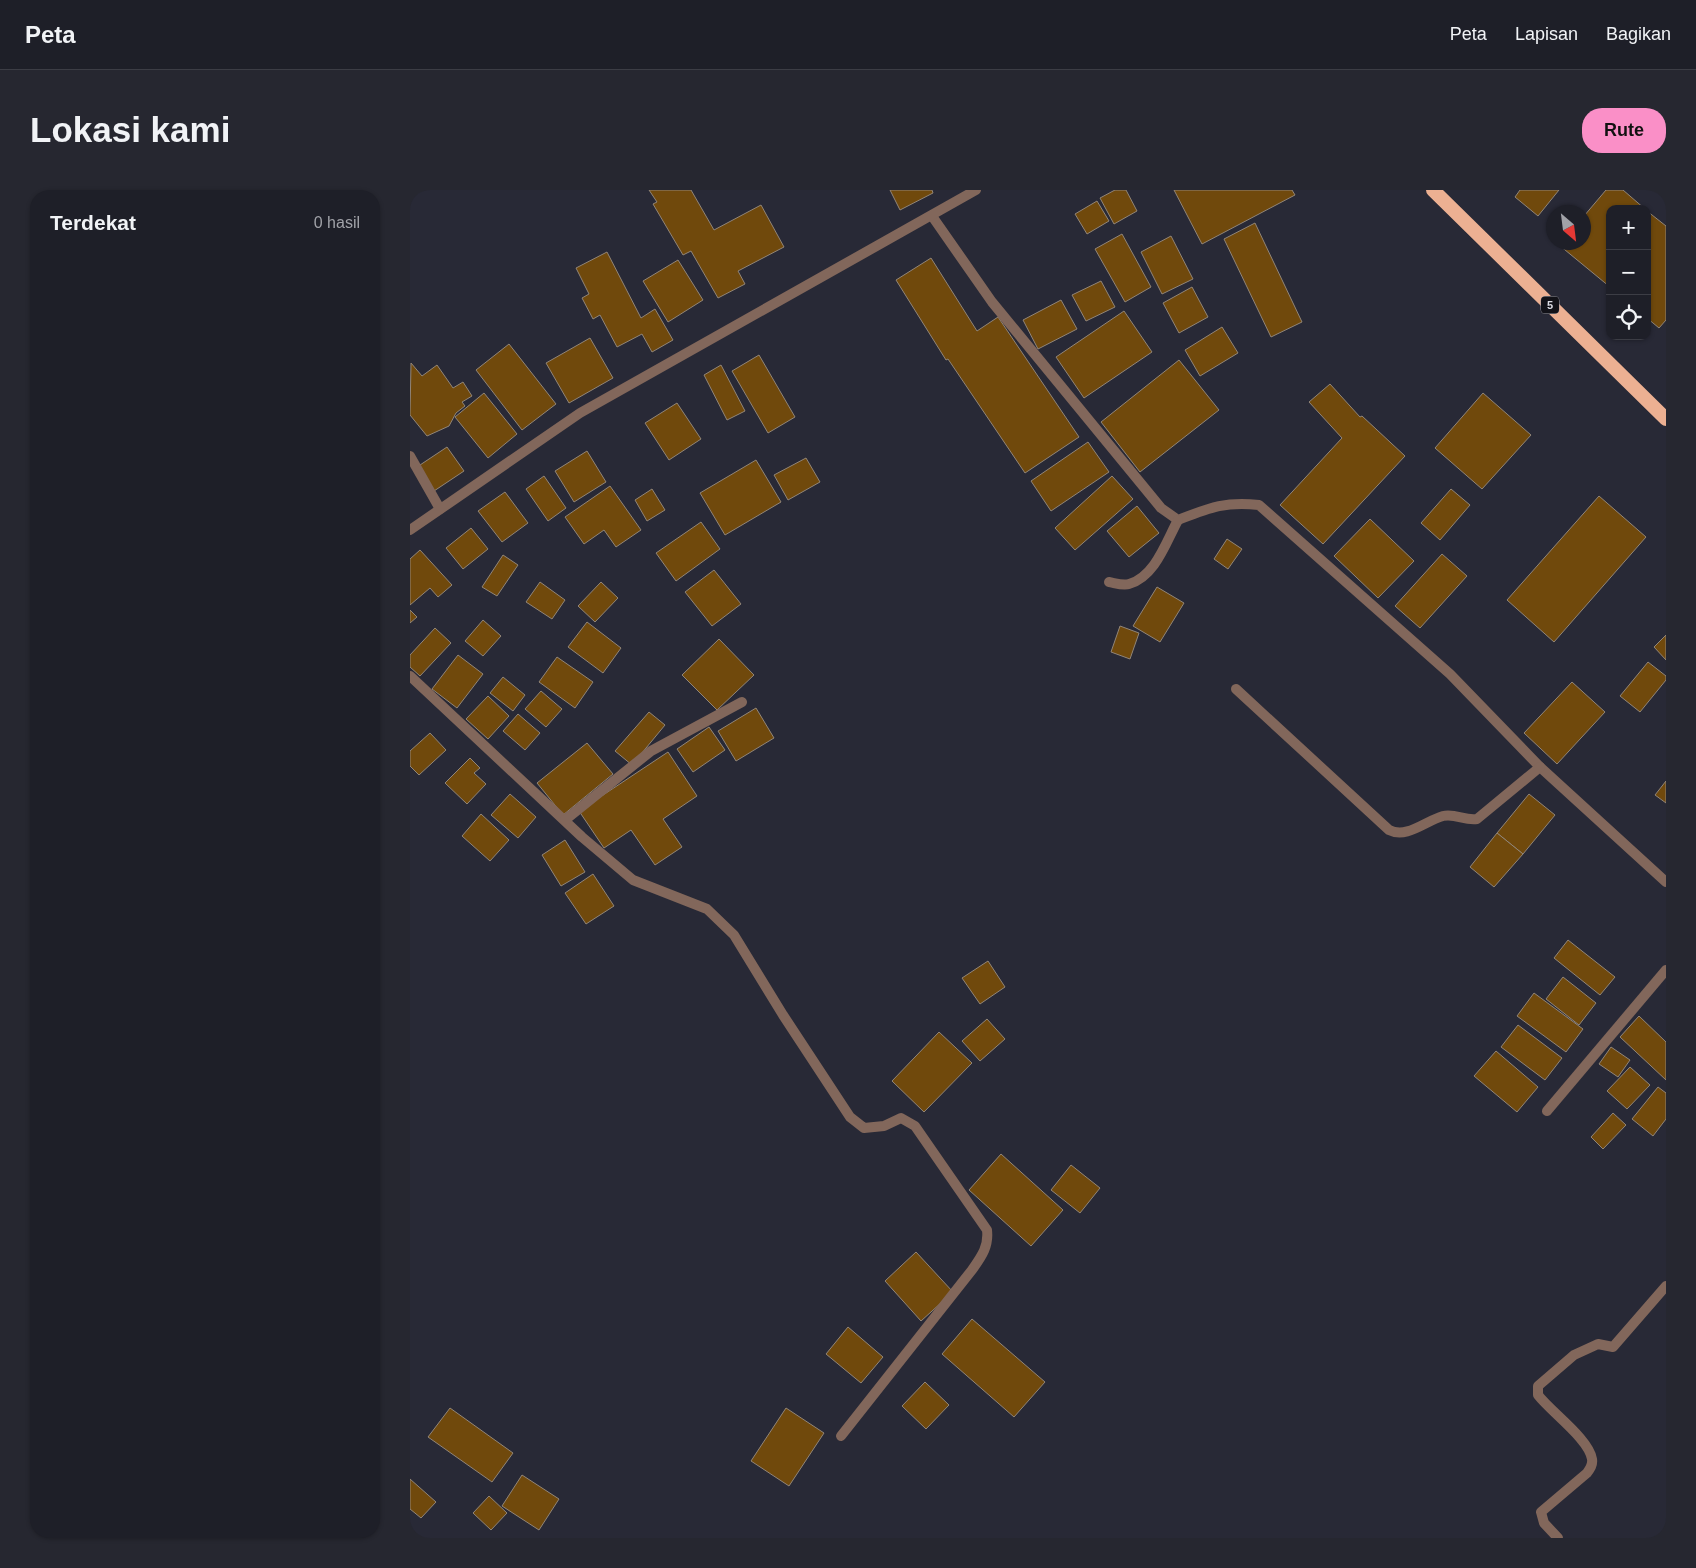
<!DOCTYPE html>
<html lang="id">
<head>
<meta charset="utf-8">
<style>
	body { margin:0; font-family:Helvetica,sans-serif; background:#262730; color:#f1f3f6 }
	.controls { position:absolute; right:15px; top:15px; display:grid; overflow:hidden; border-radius:10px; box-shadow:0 1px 4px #0004 }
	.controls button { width:45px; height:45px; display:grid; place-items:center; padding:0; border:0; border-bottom:1px solid #3c3d45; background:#1e1f28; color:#f1f3f6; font:25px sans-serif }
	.compass { position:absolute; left:1136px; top:15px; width:45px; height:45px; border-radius:50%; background:#1e1f28; box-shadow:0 1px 4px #0004; rotate:152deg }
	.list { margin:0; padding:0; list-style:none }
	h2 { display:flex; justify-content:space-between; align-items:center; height:65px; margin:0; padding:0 20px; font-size:21px }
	h2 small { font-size:16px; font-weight:400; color:#a1a2a8 }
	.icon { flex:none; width:28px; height:28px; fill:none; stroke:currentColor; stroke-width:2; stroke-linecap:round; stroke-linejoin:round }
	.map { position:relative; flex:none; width:1256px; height:1348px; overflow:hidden; border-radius:20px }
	header { display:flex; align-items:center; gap:30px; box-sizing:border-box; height:70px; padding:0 25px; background:#1e1f28; border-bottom:1px solid #3c3d45 }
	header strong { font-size:24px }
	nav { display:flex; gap:28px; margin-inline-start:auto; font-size:18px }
	.intro { display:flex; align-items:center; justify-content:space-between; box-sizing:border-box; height:120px; padding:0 30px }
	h1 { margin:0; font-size:35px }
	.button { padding:12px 22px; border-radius:20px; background:#fa8fc7; color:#111; font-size:18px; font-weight:700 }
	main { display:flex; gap:30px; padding:0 30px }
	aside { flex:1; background:#1e1f28; border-radius:20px; box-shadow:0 1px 4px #0004 }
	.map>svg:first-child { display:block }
	.building { fill:#70490c; stroke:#918578 }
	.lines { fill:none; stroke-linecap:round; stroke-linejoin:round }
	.minor { stroke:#82675b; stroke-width:10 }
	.tertiary { stroke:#82675b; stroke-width:10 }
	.trunk { stroke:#ecb092; stroke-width:14 }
	.labels { text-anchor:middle; stroke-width:4; stroke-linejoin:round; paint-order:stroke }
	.shield { fill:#121218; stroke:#9f9fa7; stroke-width:1 }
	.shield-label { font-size:11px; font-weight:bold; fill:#dbdce4 }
</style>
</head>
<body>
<header>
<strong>Peta</strong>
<nav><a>Peta</a><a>Lapisan</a><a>Bagikan</a></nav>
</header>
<div class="intro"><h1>Lokasi kami</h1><a class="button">Rute</a></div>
<main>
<aside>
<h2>Terdekat<small>0 hasil</small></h2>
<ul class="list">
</ul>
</aside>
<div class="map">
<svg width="1256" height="1348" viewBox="0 0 1256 1348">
	<rect width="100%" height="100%" fill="#282936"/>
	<g class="building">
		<polygon points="239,0 281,0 304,40 351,15 374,57 328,81 335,94 308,108 281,61 273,65 243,14 247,12"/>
		<polygon points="480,0 522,0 523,3 490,20"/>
		<polygon points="705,0 716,0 727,21 704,34 690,8"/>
		<polygon points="764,0 882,0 885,5 792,54"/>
		<polygon points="1110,0 1149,0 1128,26 1105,7"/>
		<polygon points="1196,0 1213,0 1235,19 1200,19 1200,97 1149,55 1151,52 1174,52 1174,26"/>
		<polygon points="687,11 699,31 677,44 665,24"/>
		<polygon points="1237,21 1256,36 1256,130 1249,138 1237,128"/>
		<polygon points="845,33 892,132 861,147 814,49"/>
		<polygon points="712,44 741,97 715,112 685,59"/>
		<polygon points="761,46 783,89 752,104 731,62"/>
		<polygon points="197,62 231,128 245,119 263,150 242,162 232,144 207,157 190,125 183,129 172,108 179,104 166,78"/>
		<polygon points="521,68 567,141 588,127 669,247 615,283 538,169 536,170 486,90"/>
		<polygon points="268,70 293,110 258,132 233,91"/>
		<polygon points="691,91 705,117 676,131 662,105"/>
		<polygon points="782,97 798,127 769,143 753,113"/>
		<polygon points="651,110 667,139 628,159 613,130"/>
		<polygon points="714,121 742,162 674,208 646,167"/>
		<polygon points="812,137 828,163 790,186 775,160"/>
		<polygon points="180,148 203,188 159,213 136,173"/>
		<polygon points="99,154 146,214 112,240 66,180"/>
		<polygon points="349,165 385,227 358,243 322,181"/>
		<polygon points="769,170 809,220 730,282 691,232"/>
		<polygon points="1,173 12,186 27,175 43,198 53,192 62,206 52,212 55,216 46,223 39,236 17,246 0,225"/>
		<polygon points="311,175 335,221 317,230 294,185"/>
		<polygon points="920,194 950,227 952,226 995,266 913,354 870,315 932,248 899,212"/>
		<polygon points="74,203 107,244 78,268 45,227"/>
		<polygon points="1073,203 1121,245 1072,299 1025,258"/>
		<polygon points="267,213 291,249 259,270 235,233"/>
		<polygon points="678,252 699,282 641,321 621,291"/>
		<polygon points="37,257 54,281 24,301 7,277"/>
		<polygon points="177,261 196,292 164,312 145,281"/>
		<polygon points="396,268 410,292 378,310 364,285"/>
		<polygon points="346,270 371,312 315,345 290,303"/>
		<polygon points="134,286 156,318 138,331 116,299"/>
		<polygon points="702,286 723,309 665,360 645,338"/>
		<polygon points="200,296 231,340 206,357 194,340 174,354 155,327"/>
		<polygon points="242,299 255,320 237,331 225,310"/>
		<polygon points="1041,299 1060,315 1030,350 1011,333"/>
		<polygon points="95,302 118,333 92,352 68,321"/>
		<polygon points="1189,306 1236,347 1144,452 1097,410"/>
		<polygon points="727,316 749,343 719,367 697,341"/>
		<polygon points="960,329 1004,371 968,408 924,366"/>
		<polygon points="291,332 310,359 266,391 246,363"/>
		<polygon points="61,338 78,359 53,379 36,358"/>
		<polygon points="817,349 832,359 818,379 804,369"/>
		<polygon points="10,360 42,395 28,407 20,398 0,415 0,369"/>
		<polygon points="1032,364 1057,386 1010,438 985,416"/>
		<polygon points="93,365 108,375 87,406 72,397"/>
		<polygon points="304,380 331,414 302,436 275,402"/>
		<polygon points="130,392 155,410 142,429 116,412"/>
		<polygon points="191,392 208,408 185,432 168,416"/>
		<polygon points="747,397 774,413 750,452 723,436"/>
		<polygon points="0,420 7,427 0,433"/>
		<polygon points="73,430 91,446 73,466 55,451"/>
		<polygon points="177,432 211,458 193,483 158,457"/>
		<polygon points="710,436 729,443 720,469 701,462"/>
		<polygon points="25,438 41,453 10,486 0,477 0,465"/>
		<polygon points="1256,445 1256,470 1244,457"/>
		<polygon points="309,449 344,485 307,520 272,485"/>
		<polygon points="48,465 73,484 47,518 22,499"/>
		<polygon points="147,467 183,492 165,518 129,492"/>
		<polygon points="1238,472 1256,486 1256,490 1230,522 1210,506"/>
		<polygon points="93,487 115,505 103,521 80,503"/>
		<polygon points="1162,492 1195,522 1147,574 1114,543"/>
		<polygon points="131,501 152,519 136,537 115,519"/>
		<polygon points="78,506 99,526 78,549 56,529"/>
		<polygon points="346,518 364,548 326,571 308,541"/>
		<polygon points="239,522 255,535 222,575 205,561"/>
		<polygon points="108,524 130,543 115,560 93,541"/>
		<polygon points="299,537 315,560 283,582 267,559"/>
		<polygon points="20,543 36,560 9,585 0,576 0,561"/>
		<polygon points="177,553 203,584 153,625 127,593"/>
		<polygon points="258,562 287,606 253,629 272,657 245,675 221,640 194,658 169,621"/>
		<polygon points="60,568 70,578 64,583 76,594 57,614 35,593"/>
		<polygon points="1256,591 1256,613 1245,605"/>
		<polygon points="100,604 126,627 108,648 81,625"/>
		<polygon points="1119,604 1145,625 1113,664 1087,643"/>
		<polygon points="71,624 99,650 80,671 52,646"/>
		<polygon points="1087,643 1113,664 1084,697 1060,677"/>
		<polygon points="155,650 175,682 151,696 132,665"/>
		<polygon points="183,684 204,716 176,734 155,703"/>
		<polygon points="1158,750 1205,787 1190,805 1144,768"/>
		<polygon points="578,771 595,797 570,814 552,788"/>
		<polygon points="1153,787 1186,813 1169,835 1136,809"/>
		<polygon points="1124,803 1173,839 1156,862 1107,826"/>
		<polygon points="1229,826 1256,852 1256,890 1210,847"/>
		<polygon points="577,829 595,849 570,871 552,851"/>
		<polygon points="1108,835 1152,868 1135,890 1091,857"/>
		<polygon points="529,842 562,873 514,922 482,891"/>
		<polygon points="1201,857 1220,870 1208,887 1189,874"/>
		<polygon points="1086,861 1128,897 1107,922 1064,886"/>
		<polygon points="1220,877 1240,895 1217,919 1197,901"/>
		<polygon points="1248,897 1256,903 1256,929 1243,946 1222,929"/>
		<polygon points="1203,923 1216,935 1193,959 1181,947"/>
		<polygon points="591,964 653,1020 621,1056 559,1000"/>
		<polygon points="661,975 690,998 670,1023 641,1000"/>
		<polygon points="506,1062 543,1102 511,1131 475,1091"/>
		<polygon points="562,1129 635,1192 604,1227 532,1164"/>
		<polygon points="438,1137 473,1167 451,1193 416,1164"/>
		<polygon points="515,1192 539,1215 516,1239 492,1216"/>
		<polygon points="40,1218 103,1263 82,1292 18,1247"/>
		<polygon points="376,1218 414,1243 379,1296 341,1271"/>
		<polygon points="112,1285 149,1309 129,1340 92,1316"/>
		<polygon points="0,1289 26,1312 11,1328 0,1319"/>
		<polygon points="79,1306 97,1323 81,1340 63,1323"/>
	</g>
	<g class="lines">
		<g class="minor">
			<path d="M522,26L582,112L751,318L768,330C799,318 815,311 849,315L1040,484L1130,577L1256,692"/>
			<polyline points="0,266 30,319"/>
			<path d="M699,392C705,393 713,396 719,394C745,387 756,352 768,330"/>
			<path d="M0,486L172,647L223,690L297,719L324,745L373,825L440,927L454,938L474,936L491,928L505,936L577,1040C579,1057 571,1067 562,1080L431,1246"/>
			<path d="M826,499L979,640C997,649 1015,631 1033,626C1045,623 1055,631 1067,629L1130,577"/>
			<polyline points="155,630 241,561 332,512"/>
			<polyline points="1137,921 1256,780"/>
			<path d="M1148,1348L1134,1333L1131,1322L1177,1283C1180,1279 1183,1275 1182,1269C1179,1249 1141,1222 1128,1205V1196L1164,1165L1188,1154L1203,1157L1256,1096"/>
		</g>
		<polyline class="tertiary" points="0,340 170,223 566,0"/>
		<polyline class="trunk" points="1023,0 1256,229"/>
	</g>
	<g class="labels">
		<rect class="shield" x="1131" y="106.5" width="18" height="17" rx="4"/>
		<g class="shield-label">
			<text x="1140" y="119">5</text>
		</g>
	</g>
</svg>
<div class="controls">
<button>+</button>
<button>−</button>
<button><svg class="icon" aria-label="locate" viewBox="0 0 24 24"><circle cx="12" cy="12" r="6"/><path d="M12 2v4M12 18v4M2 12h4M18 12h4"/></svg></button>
</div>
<svg class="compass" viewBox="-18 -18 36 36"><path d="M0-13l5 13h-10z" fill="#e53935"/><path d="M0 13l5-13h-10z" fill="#a1a2a8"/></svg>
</div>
</main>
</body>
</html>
